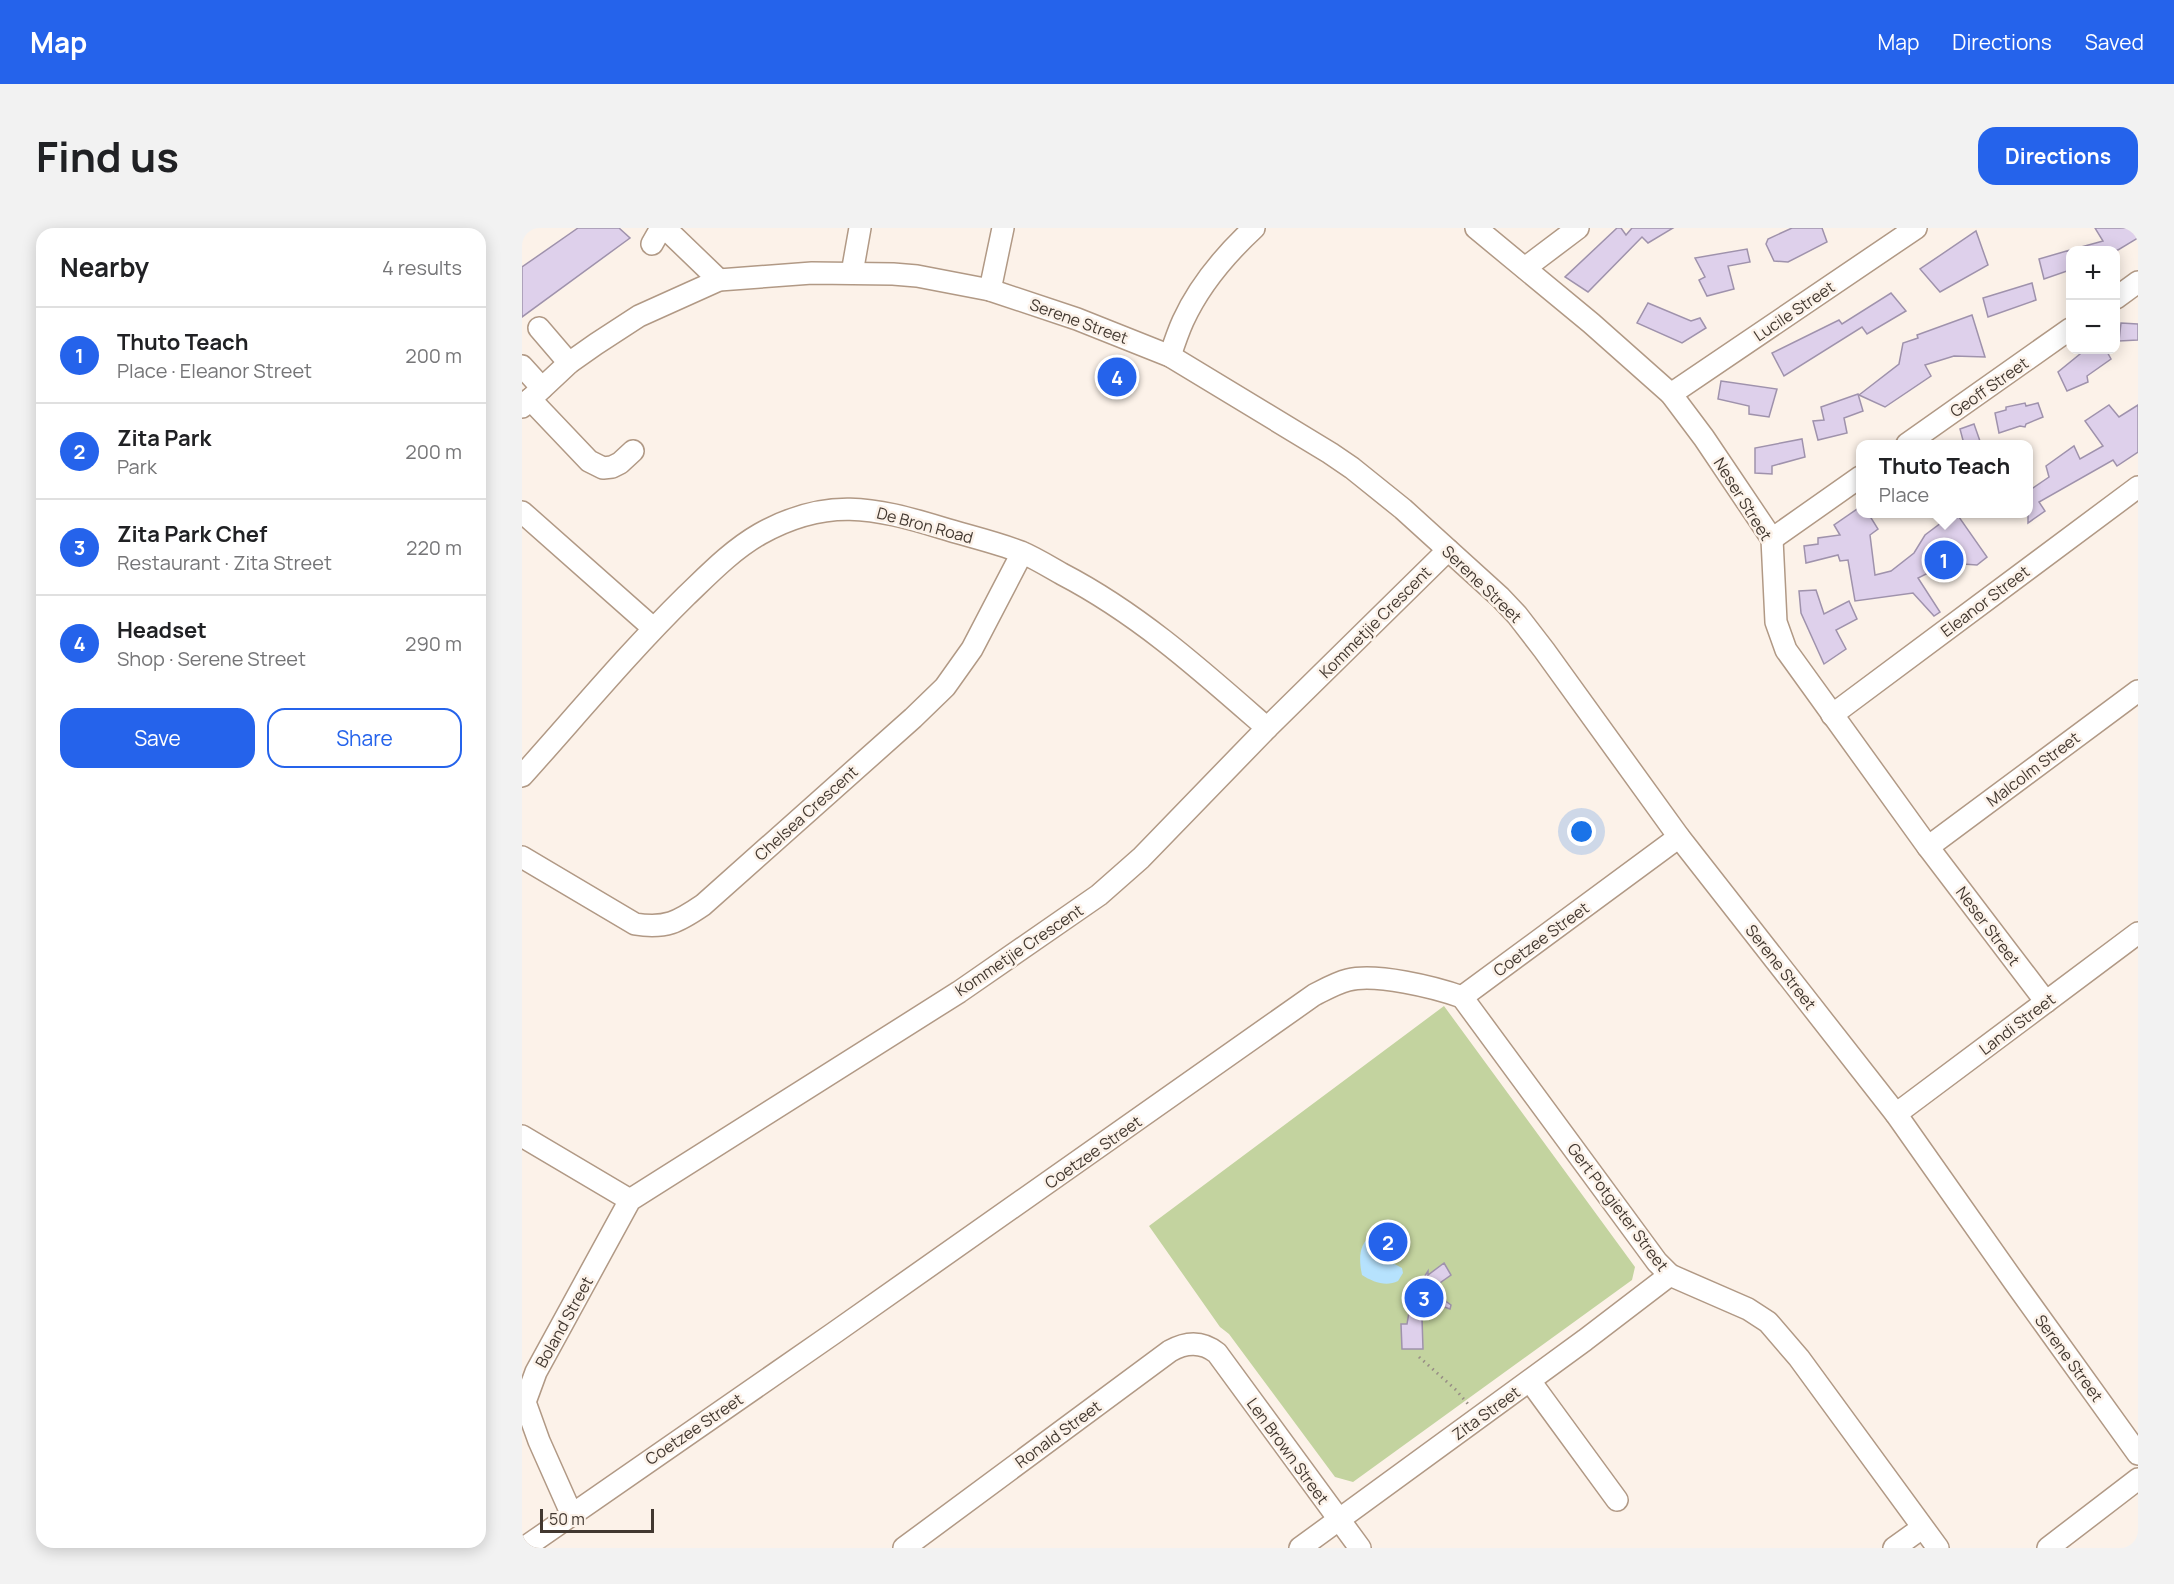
<!DOCTYPE html>
<html lang="en">
<head>
<meta charset="utf-8">
<style>
	body { margin:0; font-family:Manrope,sans-serif; background:#f2f2f2; color:#202124 }
	.controls { position:absolute; right:18px; top:18px; display:grid; overflow:hidden; border-radius:12px; box-shadow:0 3px 15px #0003 }
	.controls button { width:54px; height:54px; display:grid; place-items:center; padding:0; border:0; border-bottom:2px solid #e0e0e0; background:#fff; color:#202124; font:30px sans-serif }
	.scale { position:absolute; left:18px; bottom:15px; width:114px; box-sizing:border-box; padding-left:6px; border:3px solid #423830; border-top:0; font-size:16px; line-height:21px; white-space:nowrap; color:#423830; -webkit-text-stroke:4px #fcf2e9; paint-order:stroke }
	.you { position:absolute; left:1060px; top:604px; width:21px; height:21px; margin:-15px; border:4px solid #fff; border-radius:50%; background:#1a73e8; box-shadow:0 0 0 9px #1a73e833 }
	.badge { display:grid; place-items:center; width:39px; height:39px; border-radius:50%; background:#2563eb; color:#fff; font-size:20px; font-weight:700 }
	.pin { position:absolute; translate:-50% -50%; border:3px solid #fff; box-shadow:0 2px 6px #0006 }
	.popup { position:absolute; left:1334px; top:212px; width:177px; height:78px; box-sizing:border-box; display:grid; place-content:center; border-radius:12px; background:#fff; filter:drop-shadow(0 2px 4px #0005); font-size:20px; white-space:nowrap; color:#757577 }
	.popup b { font-size:22px; color:#202124 }
	.popup::after { content:''; position:absolute; left:50%; top:100%; margin-left:-12px; border:12px solid transparent; border-top-color:#fff }
	.list { margin:0; padding:0; list-style:none }
	h2 { display:flex; justify-content:space-between; align-items:center; height:78px; margin:0; padding:0 24px; font-size:26px }
	h2 small { font-size:20px; font-weight:400; color:#757577 }
	.list li { display:grid; grid-template-columns:39px 1fr auto; gap:18px; align-items:center; box-sizing:border-box; height:96px; padding:0 24px; border-top:2px solid #e0e0e0 }
	.list b { display:block; font-size:22px; white-space:nowrap }
	.list p { margin:0; font-size:20px; white-space:nowrap; color:#757577 }
	.list em { font-size:20px; font-style:normal; color:#757577 }
	.actions { display:flex; gap:12px; padding:18px 24px }
	.actions a { flex:1; padding:14px 0; border:2px solid #2563eb; border-radius:18px; text-align:center; font-size:21px; color:#2563eb }
	.actions .main { background:#2563eb; color:#fff }
	.map { position:relative; flex:none; width:1616px; height:1320px; overflow:hidden; border-radius:18px }
	header { display:flex; align-items:center; gap:36px; box-sizing:border-box; height:84px; padding:0 30px; background:#2563eb; color:#fff }
	header strong { font-size:28px }
	nav { display:flex; gap:33px; margin-inline-start:auto; font-size:21px }
	.intro { display:flex; align-items:center; justify-content:space-between; box-sizing:border-box; height:144px; padding:0 36px }
	h1 { margin:0; font-size:42px }
	.button { padding:15px 27px; border-radius:18px; background:#2563eb; color:#fff; font-size:21px; font-weight:700 }
	main { display:flex; gap:36px; padding:0 36px }
	aside { flex:1; background:#fff; border-radius:18px; box-shadow:0 3px 15px #0003 }
	.map>svg:first-child { display:block }
	.green { fill:#c3d39f }
	.water { fill:#b6e2fd }
	.building { fill:#ded0eb; stroke:#9f92ac; stroke-width:1.5 }
	.lines { fill:none; stroke-linecap:round; stroke-linejoin:round }
	.minor-casing { stroke:#b19985; stroke-width:24 }
	.path { stroke:#978d85; stroke-width:3; stroke-dasharray:1.5 4.5; stroke-linecap:butt }
	.minor { stroke:#fff; stroke-width:21 }
	.labels { text-anchor:middle; stroke-width:5; stroke-linejoin:round; paint-order:stroke }
	.street-label { font-size:16px; fill:#423830; stroke:#fcf2e9 }
</style>
</head>
<body>
<header>
<strong>Map</strong>
<nav><a>Map</a><a>Directions</a><a>Saved</a></nav>
</header>
<div class="intro"><h1>Find us</h1><a class="button">Directions</a></div>
<main>
<aside>
<h2>Nearby<small>4 results</small></h2>
<ul class="list">
<li><span class="badge">1</span><div><b>Thuto Teach</b><p>Place · Eleanor Street</p></div><em>200 m</em></li>
<li><span class="badge">2</span><div><b>Zita Park</b><p>Park</p></div><em>200 m</em></li>
<li><span class="badge">3</span><div><b>Zita Park Chef</b><p>Restaurant · Zita Street</p></div><em>220 m</em></li>
<li><span class="badge">4</span><div><b>Headset</b><p>Shop · Serene Street</p></div><em>290 m</em></li>
</ul>
<div class="actions"><a class="main">Save</a><a>Share</a></div>
</aside>
<div class="map">
<svg width="1616" height="1320" viewBox="0 0 1616 1320">
	<rect width="100%" height="100%" fill="#fcf2e9"/>
	<polygon class="green" points="922,778 1113,1039 1110,1052 831,1254 813,1249 707,1106 698,1099 627,998"/>
	<path class="water" d="M850,1008L856,1014L865,1032L880,1040L881,1045L876,1053C864,1059 851,1054 840,1047C837,1033 836,1015 850,1008Z"/>
	<g class="building">
		<polygon points="56,0 97,0 108,10 0,89 0,39"/>
		<polygon points="1095,0 1099,0 1104,7 1110,0 1151,0 1126,15 1120,9 1066,64 1043,49"/>
		<polygon points="1270,0 1300,0 1305,14 1266,34 1252,33 1244,16 1246,11"/>
		<polygon points="1573,0 1616,0 1616,10 1596,22 1560,22 1559,19 1581,13"/>
		<polygon points="1454,3 1466,37 1418,64 1398,41"/>
		<polygon points="1225,21 1228,34 1206,38 1212,61 1185,68 1177,52 1183,49 1173,30"/>
		<polygon points="1548,22 1548,42 1522,51 1517,31"/>
		<polygon points="1510,55 1514,72 1466,89 1461,70"/>
		<polygon points="1369,65 1384,83 1345,106 1340,99 1262,148 1250,125 1317,92 1320,96"/>
		<polygon points="1126,75 1169,93 1178,90 1184,100 1160,115 1115,95"/>
		<polygon points="1450,87 1463,129 1432,128 1403,137 1409,148 1363,179 1337,167 1377,136 1381,115 1396,110 1395,107"/>
		<polygon points="1599,95 1616,96 1616,112 1597,113"/>
		<polygon points="1563,122 1584,122 1589,131 1565,148 1566,154 1545,163 1536,144"/>
		<polygon points="1199,153 1255,161 1247,189 1227,186 1227,178 1196,171"/>
		<polygon points="1336,166 1341,183 1322,190 1325,205 1296,212 1291,193 1302,192 1299,179"/>
		<polygon points="1503,175 1504,178 1516,175 1521,189 1504,196 1503,199 1498,198 1477,205 1473,185 1484,182 1484,179"/>
		<polygon points="1587,177 1597,189 1616,177 1616,224 1595,238 1591,232 1517,274 1523,283 1506,295 1506,258 1508,262 1527,249 1524,238 1552,218 1558,231 1581,218 1563,193"/>
		<polygon points="1452,196 1459,216 1442,216 1438,201"/>
		<polygon points="1280,211 1283,229 1250,238 1250,246 1233,245 1233,220"/>
		<polygon points="1338,279 1338,285 1346,285 1356,301 1348,307 1353,347 1369,343 1392,325 1403,307 1423,292 1437,289 1465,329 1455,337 1426,335 1396,350 1418,384 1412,388 1391,365 1333,373 1326,332 1318,333 1316,327 1284,335 1282,318 1296,316 1296,310 1318,307 1312,297"/>
		<polygon points="1294,362 1302,386 1327,373 1335,391 1314,402 1324,421 1302,436 1279,385 1277,363"/>
		<polygon points="922,1035 929,1047 908,1062 929,1077 928,1081 903,1072 900,1090 901,1121 880,1121 879,1096 885,1096 888,1079 885,1081 883,1079 906,1043 906,1047"/>
	</g>
	<g class="lines">
		<g class="minor-casing">
			<g id="minor">
				<polyline points="143,0 197,52"/>
				<polyline points="954,0 1069,95 1149,166 1182,210 1250,311 1254,394 1264,422 1406,619 1524,774"/>
				<polyline points="130,16 139,0"/>
				<polyline points="1003,40 1056,0"/>
				<polyline points="330,45 338,0"/>
				<polyline points="468,62 481,0"/>
				<polyline points="1594,70 1616,54"/>
				<polyline points="17,100 47,135"/>
				<path d="M648,128C652,116 656,104 661,93C677,58 704,26 732,0"/>
				<polyline points="0,138 20,160"/>
				<polyline points="1149,166 1394,0"/>
				<polyline points="8,171 67,233 81,240 90,239 98,235 111,223"/>
				<polyline points="0,179 47,135 74,116 117,88 197,52 290,45 371,46 395,48 468,62 555,91 648,128 808,225 830,240 881,281 978,369 995,387 1022,422 1157,609 1374,886 1493,1055 1616,1226"/>
				<polyline points="1385,216 1548,101"/>
				<polyline points="0,284 131,400"/>
				<polyline points="1250,311 1338,249"/>
				<polyline points="1310,487 1616,259"/>
				<path d="M0,548C54,488 106,425 164,368C187,346 210,322 238,306C304,269 351,279 420,300C446,308 473,314 499,324C513,330 526,338 540,346C617,386 680,443 745,500"/>
				<polyline points="1406,619 1616,463"/>
				<path d="M0,629L113,696C144,701 156,694 181,677L391,490L423,459L450,421L500,325"/>
				<polyline points="940,769 1135,1034 1148,1047 1226,1081 1246,1094 1277,1130 1416,1320"/>
				<polyline points="940,769 1157,609"/>
				<polyline points="1374,886 1616,705"/>
				<polyline points="0,908 108,972"/>
				<polyline points="1008,1153 1095,1272"/>
				<polyline points="49,1285 17,1213 3,1174 14,1144 108,972 437,764 577,667 619,630 745,500 926,322"/>
				<path d="M2,1320L312,1105L792,767C802,762 814,755 826,752C854,745 912,759 940,769"/>
				<path d="M382,1320L648,1123C664,1114 680,1113 695,1125L838,1320"/>
				<polyline points="778,1320 1063,1112 1148,1047"/>
				<polyline points="1372,1320 1400,1300"/>
				<polyline points="1526,1320 1616,1251"/>
			</g>
		</g>
		<polyline class="path" points="897,1129 934,1162 946,1176"/>
		<use href="#minor" class="minor"/>
	</g>
	<g class="labels">
		<g class="street-label">
			<text transform="translate(1272 83) rotate(-34)" y="6">Lucile Street</text>
			<text transform="translate(557 93) rotate(20)" y="6">Serene Street</text>
			<text transform="translate(1467 159) rotate(-35)" y="6">Geoff Street</text>
			<text transform="translate(1221 271) rotate(58)" y="6">Neser Street</text>
			<text transform="translate(403 297) rotate(15)" y="6">De Bron Road</text>
			<text transform="translate(960 356) rotate(44)" y="6">Serene Street</text>
			<text transform="translate(1463 373) rotate(-37)" y="6">Eleanor Street</text>
			<text transform="translate(853 394) rotate(-45)" y="6">Kommetjie Crescent</text>
			<text transform="translate(1511 541) rotate(-37)" y="6">Malcolm Street</text>
			<text transform="translate(284 585) rotate(-42)" y="6">Chelsea Crescent</text>
			<text transform="translate(1466 698) rotate(53)" y="6">Neser Street</text>
			<text transform="translate(1019 711) rotate(-36)" y="6">Coetzee Street</text>
			<text transform="translate(497 722) rotate(-34)" y="6">Kommetjie Crescent</text>
			<text transform="translate(1259 739) rotate(52)" y="6">Serene Street</text>
			<text transform="translate(1495 796) rotate(-37)" y="6">Landi Street</text>
			<text transform="translate(571 924) rotate(-35)" y="6">Coetzee Street</text>
			<text transform="translate(1096 979) rotate(53)" y="6">Gert Potgieter Street</text>
			<text transform="translate(42 1094) rotate(-61)" y="6">Boland Street</text>
			<text transform="translate(1547 1130) rotate(54)" y="6">Serene Street</text>
			<text transform="translate(964 1185) rotate(-36)" y="6">Zita Street</text>
			<text transform="translate(172 1201) rotate(-34)" y="6">Coetzee Street</text>
			<text transform="translate(536 1206) rotate(-36)" y="6">Ronald Street</text>
			<text transform="translate(766 1223) rotate(54)" y="6">Len Brown Street</text>
		</g>
	</g>
</svg>
<div class="controls">
<button>+</button>
<button>−</button>
</div>
<div class="scale">50 m</div>
<div class="you"></div>
<div class="pin badge" style="left:1422px;top:332px">1</div>
<div class="popup"><b>Thuto Teach</b>Place</div>
<div class="pin badge" style="left:866px;top:1014px">2</div>
<div class="pin badge" style="left:902px;top:1070px">3</div>
<div class="pin badge" style="left:595px;top:149px">4</div>
</div>
</main>
</body>
</html>
